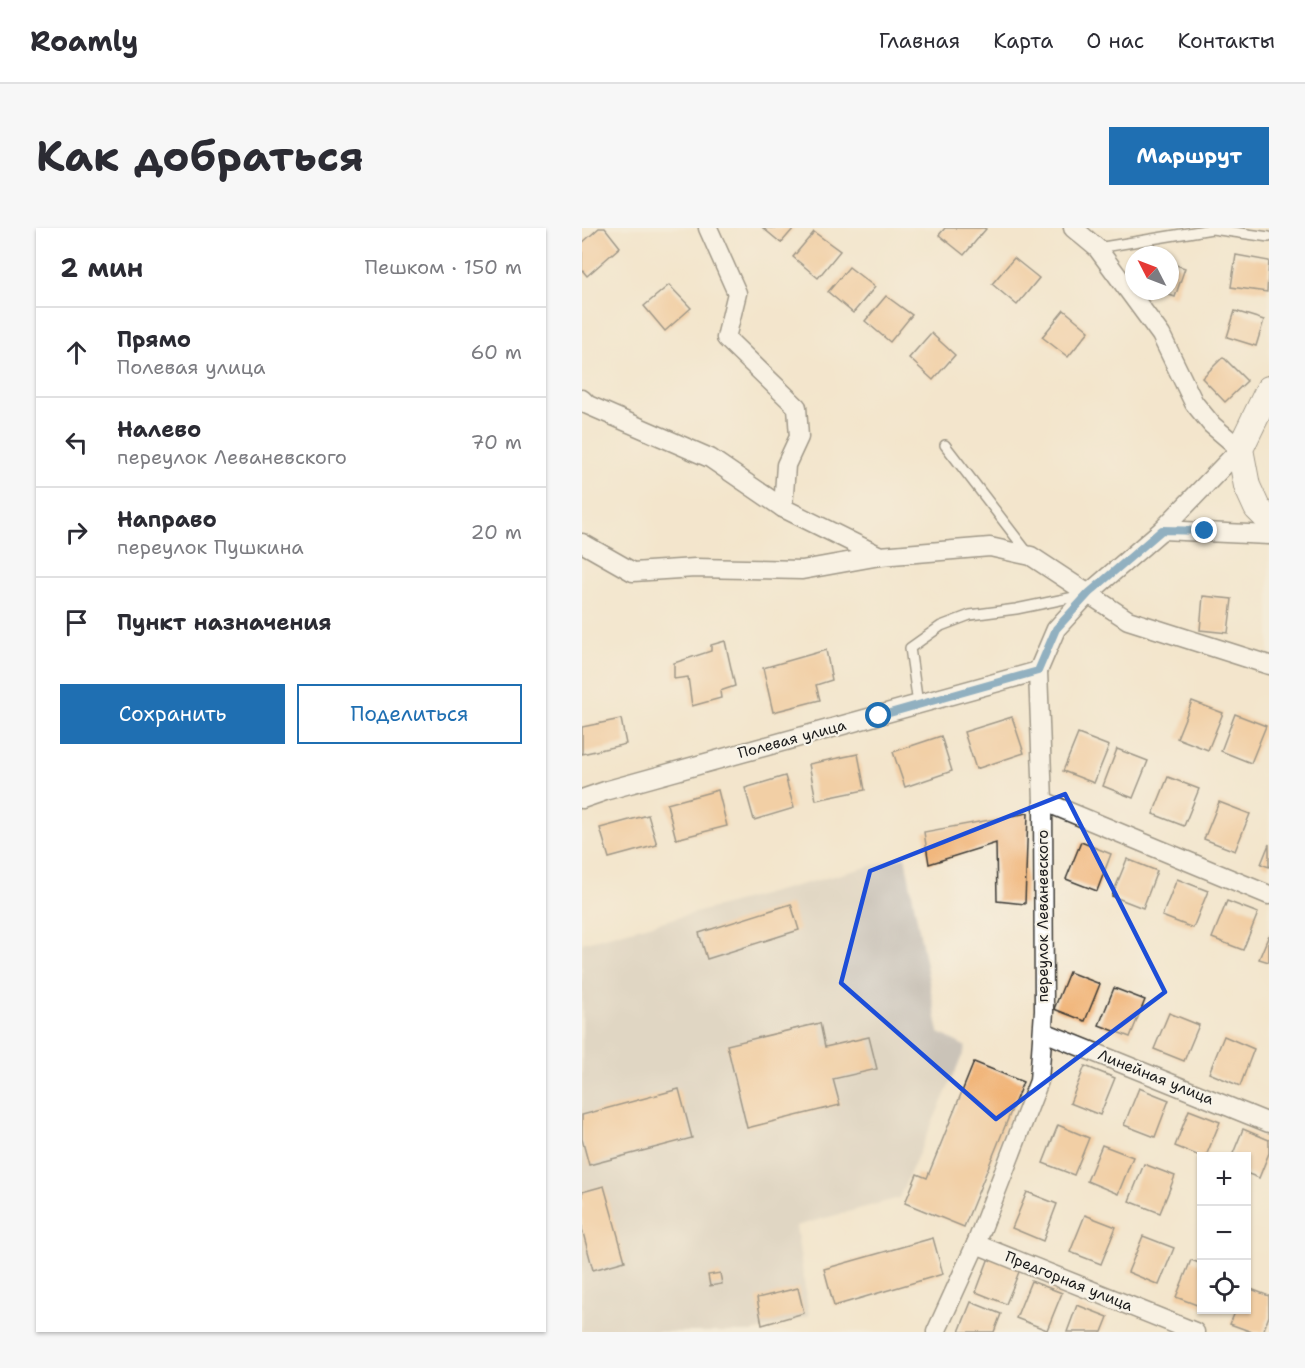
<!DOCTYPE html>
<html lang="ru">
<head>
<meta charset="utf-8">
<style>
	body { margin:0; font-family:"Shantell Sans",sans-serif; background:#f7f7f7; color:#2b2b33 }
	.controls { position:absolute; right:18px; bottom:18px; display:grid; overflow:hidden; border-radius:0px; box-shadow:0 2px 4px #0004 }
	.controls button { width:54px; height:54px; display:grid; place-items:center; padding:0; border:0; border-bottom:2px solid #e1e1e2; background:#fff; color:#2b2b33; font:30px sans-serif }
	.compass { position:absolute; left:543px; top:18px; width:54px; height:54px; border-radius:50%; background:#fff; box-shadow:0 2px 4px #0004; rotate:312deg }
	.stop { position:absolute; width:18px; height:18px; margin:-14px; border:4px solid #1f6fb2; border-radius:50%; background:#fff }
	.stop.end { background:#1f6fb2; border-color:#fff; box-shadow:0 2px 6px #0008 }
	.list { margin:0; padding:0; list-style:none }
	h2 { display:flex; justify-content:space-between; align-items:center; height:78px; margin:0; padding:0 24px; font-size:26px }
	h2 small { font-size:20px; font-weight:400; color:#7c7c81 }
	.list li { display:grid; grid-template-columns:39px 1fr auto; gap:18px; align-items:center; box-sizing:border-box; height:90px; padding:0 24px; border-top:2px solid #e1e1e2 }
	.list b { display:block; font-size:22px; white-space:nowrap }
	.list p { margin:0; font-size:20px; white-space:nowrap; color:#7c7c81 }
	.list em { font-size:20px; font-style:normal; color:#7c7c81 }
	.actions { display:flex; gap:12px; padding:18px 24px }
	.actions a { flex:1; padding:14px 0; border:2px solid #1f6fb2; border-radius:0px; text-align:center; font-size:21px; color:#1f6fb2 }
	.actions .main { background:#1f6fb2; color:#fff }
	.icon { flex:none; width:33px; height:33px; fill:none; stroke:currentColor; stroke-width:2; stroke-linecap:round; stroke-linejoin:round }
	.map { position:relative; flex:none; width:687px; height:1104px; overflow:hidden; border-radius:0px }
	header { display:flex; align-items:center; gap:36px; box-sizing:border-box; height:84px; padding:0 30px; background:#fff; border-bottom:2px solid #e1e1e2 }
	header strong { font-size:28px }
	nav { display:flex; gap:33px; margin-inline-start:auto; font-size:21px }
	.intro { display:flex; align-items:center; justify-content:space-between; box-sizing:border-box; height:144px; padding:0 36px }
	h1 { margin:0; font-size:42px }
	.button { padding:15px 27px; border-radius:0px; background:#1f6fb2; color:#fff; font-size:21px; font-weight:700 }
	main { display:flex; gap:36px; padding:0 36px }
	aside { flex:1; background:#fff; border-radius:0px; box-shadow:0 2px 4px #0004 }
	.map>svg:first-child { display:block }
	.industrial { fill:#cac3b8 }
	.building { fill:#f1b477 }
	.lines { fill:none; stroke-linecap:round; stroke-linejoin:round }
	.lane-casing { stroke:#3c3a36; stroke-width:12 }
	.street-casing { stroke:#3c3a36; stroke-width:21 }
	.secondary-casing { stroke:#3c3a36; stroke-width:28 }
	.lane { stroke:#fff; stroke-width:9 }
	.street { stroke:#fff; stroke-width:18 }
	.secondary { stroke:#fff; stroke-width:26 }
	.route { stroke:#1f6fb2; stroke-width:8 }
	.marked { fill:none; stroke:#1d4ed8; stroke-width:4.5; stroke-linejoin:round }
	.labels { text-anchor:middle; stroke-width:4.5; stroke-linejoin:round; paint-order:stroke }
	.street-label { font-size:15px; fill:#1c1c1c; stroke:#f7f3e8 }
</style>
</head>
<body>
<header>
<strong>Roamly</strong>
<nav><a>Главная</a><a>Карта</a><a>О нас</a><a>Контакты</a></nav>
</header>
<div class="intro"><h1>Как добраться</h1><a class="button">Маршрут</a></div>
<main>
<aside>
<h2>2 мин<small>Пешком · 150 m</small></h2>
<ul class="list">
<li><svg class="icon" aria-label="ahead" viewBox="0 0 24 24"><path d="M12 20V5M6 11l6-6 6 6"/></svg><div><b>Прямо</b><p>Полевая улица</p></div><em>60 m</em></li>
<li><svg class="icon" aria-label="left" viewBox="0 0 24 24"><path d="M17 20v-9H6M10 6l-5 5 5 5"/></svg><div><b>Налево</b><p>переулок Леваневского</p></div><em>70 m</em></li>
<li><svg class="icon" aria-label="right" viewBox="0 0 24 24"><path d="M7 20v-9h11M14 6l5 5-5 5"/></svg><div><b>Направо</b><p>переулок Пушкина</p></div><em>20 m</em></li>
<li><svg class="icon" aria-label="arrive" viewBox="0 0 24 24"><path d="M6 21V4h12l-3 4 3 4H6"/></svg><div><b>Пункт назначения</b></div></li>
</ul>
<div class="actions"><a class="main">Сохранить</a><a>Поделиться</a></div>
</aside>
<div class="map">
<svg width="687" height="1104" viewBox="0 0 687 1104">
	<rect width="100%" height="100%" fill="#f7f3e8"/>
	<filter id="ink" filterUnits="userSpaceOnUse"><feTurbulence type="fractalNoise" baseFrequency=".0167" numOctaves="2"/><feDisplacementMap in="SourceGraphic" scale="12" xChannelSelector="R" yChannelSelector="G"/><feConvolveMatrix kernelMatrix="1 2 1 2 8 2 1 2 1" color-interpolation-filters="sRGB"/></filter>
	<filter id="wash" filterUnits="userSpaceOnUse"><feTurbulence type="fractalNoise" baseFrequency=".008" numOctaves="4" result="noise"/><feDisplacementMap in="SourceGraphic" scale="24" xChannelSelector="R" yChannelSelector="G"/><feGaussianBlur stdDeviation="1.35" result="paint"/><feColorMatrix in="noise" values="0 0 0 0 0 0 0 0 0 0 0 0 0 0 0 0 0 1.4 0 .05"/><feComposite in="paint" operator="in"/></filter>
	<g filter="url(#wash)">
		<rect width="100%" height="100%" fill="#f3e5cc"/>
		<polygon class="industrial" points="323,629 357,805 384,819 317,970 214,998 227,1088 170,1104 0,1104 0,715"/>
		<g id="blocks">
			<g class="building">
				<polygon points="17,0 23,0 38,19 5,48 0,42 0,15"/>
				<polygon points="181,0 212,0 199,15"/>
				<polygon points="363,0 402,0 404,1 382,27 357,7"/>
				<polygon points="232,4 258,23 236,50 211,29"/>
				<polygon points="654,27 687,33 685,64 649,59"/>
				<polygon points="432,30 457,50 435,77 410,56"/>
				<polygon points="588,35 603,40 593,69 576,63 588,63"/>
				<polygon points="267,39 293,59 271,85 246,64"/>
				<polygon points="87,57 109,80 83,103 62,78"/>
				<polygon points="304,68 330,87 308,114 283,93"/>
				<polygon points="482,82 507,103 486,129 460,109"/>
				<polygon points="653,83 682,92 674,118 645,109"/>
				<polygon points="349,105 373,127 351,152 327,130"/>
				<polygon points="641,129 665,153 643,174 620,150"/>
				<polygon points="621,368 650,371 646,405 618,402"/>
				<polygon points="143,413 153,458 138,463 139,470 110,478 106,449 92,451 92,435 129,423 129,417"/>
				<polygon points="244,422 250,452 234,457 238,472 191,484 181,440"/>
				<polygon points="610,473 641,485 626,522 595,510"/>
				<polygon points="653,486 684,498 669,535 639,523"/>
				<polygon points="430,489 442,525 394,541 382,504"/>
				<polygon points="39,491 44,516 0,526 0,499"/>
				<polygon points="496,506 527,518 512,555 481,543"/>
				<polygon points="359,508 370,543 323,559 311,524"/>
				<polygon points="535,521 566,533 551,570 521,558"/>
				<polygon points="276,526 283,562 234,572 227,536"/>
				<polygon points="203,548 212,580 172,592 163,560"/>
				<polygon points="586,549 617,561 602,598 571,586"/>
				<polygon points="136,562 145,598 94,611 85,576"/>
				<polygon points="637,574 668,586 653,623 622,611"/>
				<polygon points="446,585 443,676 415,673 414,615 347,636 342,604"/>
				<polygon points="66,587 75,617 27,630 18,600"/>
				<polygon points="499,614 529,626 515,663 484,651"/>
				<polygon points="687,616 687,639 679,636"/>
				<polygon points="545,631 575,643 561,680 530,668"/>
				<polygon points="595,651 626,663 611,700 580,688"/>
				<polygon points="645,673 676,685 661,722 630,710"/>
				<polygon points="209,676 217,702 125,731 117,705"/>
				<polygon points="687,707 687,734 677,731"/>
				<polygon points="487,744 518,756 503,793 472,781"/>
				<polygon points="532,760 563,772 548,809 517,797"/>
				<polygon points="587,785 617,797 602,833 572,821"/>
				<polygon points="238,795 243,819 287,809 295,841 251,851 258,877 165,900 145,817"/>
				<polygon points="642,808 672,821 658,858 627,845"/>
				<polygon points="392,834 441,854 382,999 323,975 335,946 345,950"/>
				<polygon points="503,838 533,850 518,887 488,875"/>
				<polygon points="557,860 587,872 573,909 542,897"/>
				<polygon points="97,861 110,910 7,937 0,911 0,887"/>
				<polygon points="607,882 638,894 624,928 620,929 593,918"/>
				<polygon points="476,897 507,910 492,947 461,935"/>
				<polygon points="661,901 687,912 687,925 677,950 664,945 664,928 650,928"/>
				<polygon points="520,917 551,929 536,966 505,953"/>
				<polygon points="562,936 593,948 578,985 547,973"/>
				<polygon points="22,958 43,1033 11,1042 0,1001 0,964"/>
				<polygon points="445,964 475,976 461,1013 430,1000"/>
				<polygon points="503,987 534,999 519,1036 488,1024"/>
				<polygon points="561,1008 592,1020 577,1057 546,1044"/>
				<polygon points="351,1010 361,1046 252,1078 242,1041"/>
				<polygon points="408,1027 439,1039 424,1076 394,1064"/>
				<polygon points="609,1032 620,1036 620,1079 594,1069"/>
				<polygon points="138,1045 140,1056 128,1058 126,1047"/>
				<polygon points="449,1053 480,1065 465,1102 434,1090"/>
				<polygon points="664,1059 687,1068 687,1088 681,1104 670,1104 648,1096 654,1082 664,1082"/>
				<polygon points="216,1060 222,1085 180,1097 175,1070"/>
				<polygon points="389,1074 419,1086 412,1104 377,1104"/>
				<polygon points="495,1077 526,1089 520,1104 485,1104"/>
			</g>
		</g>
	</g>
	<g filter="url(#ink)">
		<use href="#blocks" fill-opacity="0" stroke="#3c3a36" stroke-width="1.5"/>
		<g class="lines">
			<g class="lane-casing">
				<g id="lane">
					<polyline points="515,20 630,1 687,9"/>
					<polyline points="363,217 446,325"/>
					<polyline points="336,476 328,420 359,398 388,387 434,381 502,367"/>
				</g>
			</g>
			<g class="street-casing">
				<g id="street">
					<polyline points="126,0 155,65 144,110 215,179 217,209 204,237 201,280"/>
					<polyline points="0,171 6,177 128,230 201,280 298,328 408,319 449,328 546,392 687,437"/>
					<polyline points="580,302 687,307"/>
					<polyline points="0,315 51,344 113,340 220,342 298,328"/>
					<polyline points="0,571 26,562 456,443"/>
					<polyline points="461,573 687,667"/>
					<polyline points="462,804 687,895"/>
					<polyline points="394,1016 613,1104"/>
					<polyline points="354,1104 394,1016 457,853 462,783 461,573 456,443 474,401 507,365 580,302 658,221 630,197 612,175 579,107 515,20 491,0"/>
				</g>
			</g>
			<g class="secondary-casing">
				<polyline id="secondary" points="687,161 658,221 665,258 675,280 687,292"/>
			</g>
			<use href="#lane" class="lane"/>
			<use href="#street" class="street"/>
			<use href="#secondary" class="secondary"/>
		</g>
	</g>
	<g class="lines" filter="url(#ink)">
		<polyline class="route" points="297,488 456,443 474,401 507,365 580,302 623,303"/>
	</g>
	<path d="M0 0H687V1104H0ZM483,566L583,764L414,891L259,755L288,643Z" fill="#f3e5cc" fill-opacity=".55" fill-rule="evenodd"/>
	<path class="marked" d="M483,566L583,764L414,891L259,755L288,643Z"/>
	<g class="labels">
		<g class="street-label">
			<text transform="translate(210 511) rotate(-15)" y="5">Полевая улица</text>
			<text transform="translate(461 688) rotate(-90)" y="5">переулок Леваневского</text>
			<text transform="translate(574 849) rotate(22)" y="5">Линейная улица</text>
			<text transform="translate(487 1053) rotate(22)" y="5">Предгорная улица</text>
		</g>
	</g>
</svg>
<div class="controls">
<button>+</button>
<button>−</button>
<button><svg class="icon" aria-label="locate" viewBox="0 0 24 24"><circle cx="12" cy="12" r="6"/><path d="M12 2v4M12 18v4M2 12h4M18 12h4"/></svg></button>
</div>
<svg class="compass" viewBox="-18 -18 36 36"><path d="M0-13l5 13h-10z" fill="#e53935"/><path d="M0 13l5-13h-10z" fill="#7c7c81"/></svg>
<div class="stop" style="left:297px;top:488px"></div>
<div class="stop end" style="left:623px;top:303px"></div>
</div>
</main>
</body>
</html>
